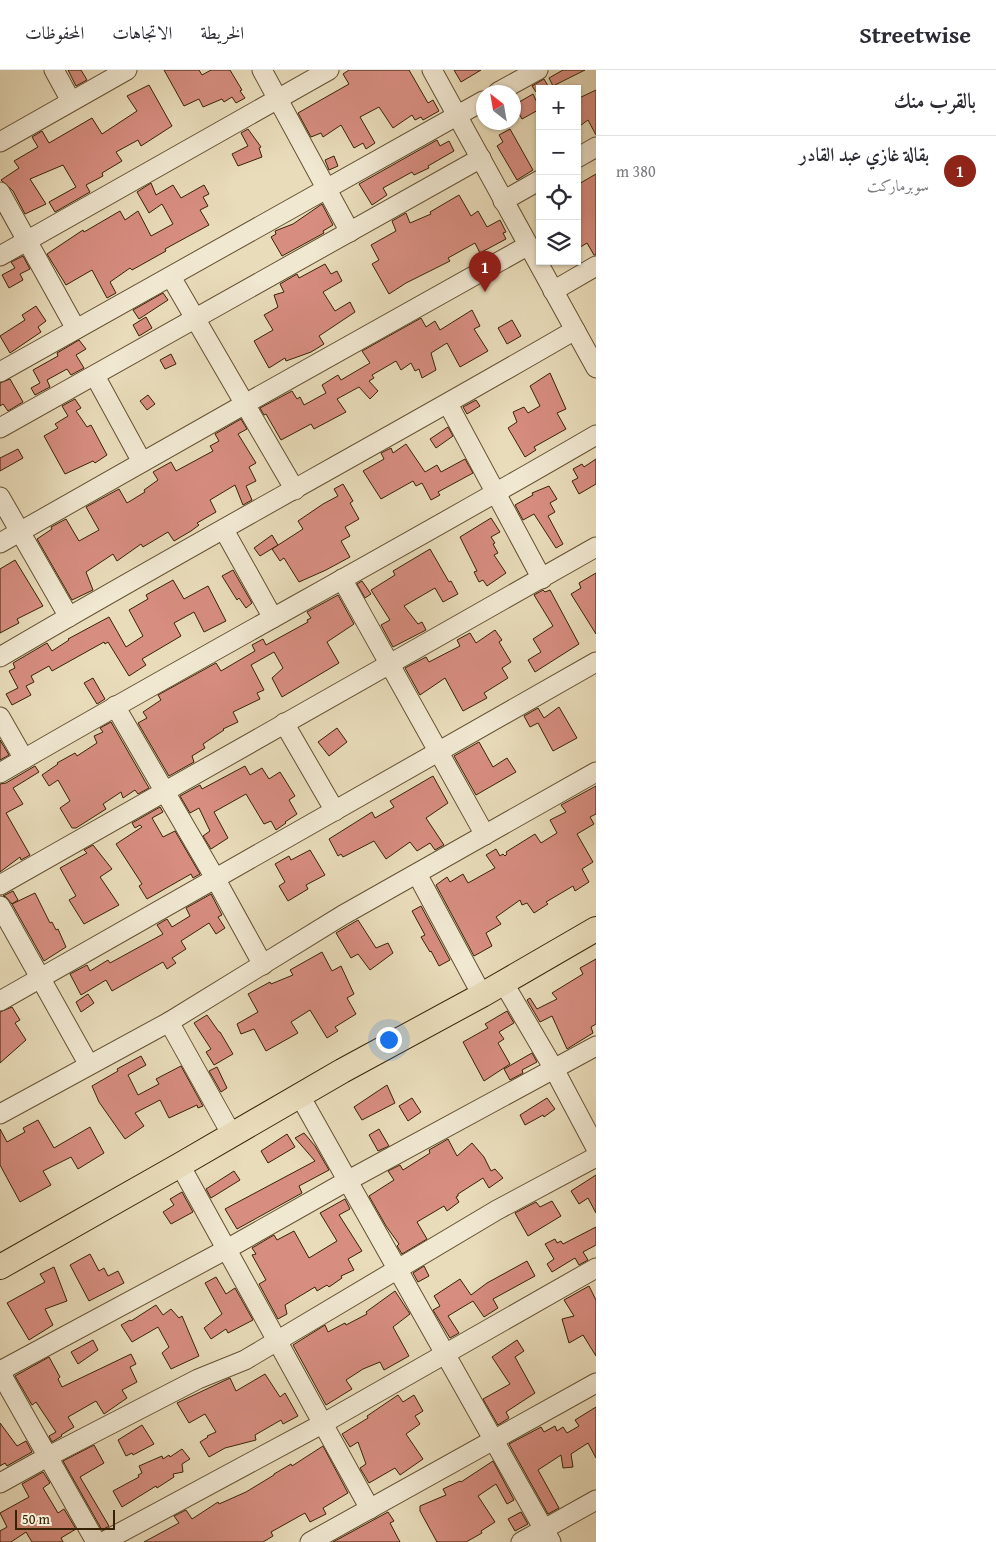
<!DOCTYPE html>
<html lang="ar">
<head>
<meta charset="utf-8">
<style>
	body { margin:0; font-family:"Gentium Book Plus",Amiri,serif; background:#f2f2f3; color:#2b2b33; direction:rtl }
	.controls { position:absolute; right:15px; top:15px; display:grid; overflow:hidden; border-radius:0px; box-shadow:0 1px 4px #0004 }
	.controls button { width:45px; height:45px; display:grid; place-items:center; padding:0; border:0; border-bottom:1px solid #e1e1e2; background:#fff; color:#2b2b33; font:25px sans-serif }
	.compass { position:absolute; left:476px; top:15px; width:45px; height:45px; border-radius:50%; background:#fff; box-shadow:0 1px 4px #0004; rotate:329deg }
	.scale { position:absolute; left:15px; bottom:12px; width:100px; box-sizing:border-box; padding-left:5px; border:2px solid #372303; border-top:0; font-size:14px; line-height:18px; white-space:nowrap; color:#372303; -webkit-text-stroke:4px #f1e8d2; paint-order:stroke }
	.you { position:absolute; left:388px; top:969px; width:18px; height:18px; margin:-12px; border:4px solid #fff; border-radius:50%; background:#1a73e8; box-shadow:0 0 0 8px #1a73e833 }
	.badge { display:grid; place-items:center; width:32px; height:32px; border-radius:50%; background:#8f2418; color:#fff; font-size:16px; font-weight:700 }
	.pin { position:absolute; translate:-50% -41px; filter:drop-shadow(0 1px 2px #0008) }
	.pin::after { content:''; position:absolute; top:26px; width:18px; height:15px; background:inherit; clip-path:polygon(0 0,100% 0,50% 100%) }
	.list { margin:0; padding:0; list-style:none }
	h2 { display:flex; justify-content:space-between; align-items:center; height:65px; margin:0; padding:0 20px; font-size:21px }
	h2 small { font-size:16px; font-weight:400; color:#7c7c81 }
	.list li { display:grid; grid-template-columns:32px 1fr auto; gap:15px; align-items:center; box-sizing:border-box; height:70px; padding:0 20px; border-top:1px solid #e1e1e2 }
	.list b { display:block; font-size:19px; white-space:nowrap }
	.list p { margin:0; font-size:16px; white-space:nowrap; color:#7c7c81 }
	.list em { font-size:16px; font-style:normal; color:#7c7c81 }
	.icon { flex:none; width:28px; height:28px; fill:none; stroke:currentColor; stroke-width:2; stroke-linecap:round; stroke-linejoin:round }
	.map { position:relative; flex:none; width:596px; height:1472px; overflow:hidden; direction:ltr }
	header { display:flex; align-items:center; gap:30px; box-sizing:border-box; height:70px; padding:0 25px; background:#fff; border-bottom:1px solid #e1e1e2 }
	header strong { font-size:24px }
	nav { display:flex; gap:28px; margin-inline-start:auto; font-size:18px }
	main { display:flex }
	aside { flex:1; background:#fff }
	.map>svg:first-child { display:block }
	.building { fill:#d78d80; stroke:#372303 }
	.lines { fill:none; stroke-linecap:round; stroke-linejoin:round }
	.minor-casing { stroke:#645131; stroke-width:21 }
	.major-casing { stroke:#372303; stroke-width:26 }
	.minor { stroke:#f1e8d2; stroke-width:19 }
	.major { stroke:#e9dcba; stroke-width:24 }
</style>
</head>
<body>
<header>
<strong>Streetwise</strong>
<nav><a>الخريطة</a><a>الاتجاهات</a><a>المحفوظات</a></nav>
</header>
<main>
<aside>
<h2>بالقرب منك<small></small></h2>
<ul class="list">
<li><span class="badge">1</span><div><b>بقالة غازي عبد القادر</b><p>سوبرماركت</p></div><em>380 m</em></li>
</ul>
</aside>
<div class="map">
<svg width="596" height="1472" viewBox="0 0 596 1472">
	<rect width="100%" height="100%" fill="#e9dcba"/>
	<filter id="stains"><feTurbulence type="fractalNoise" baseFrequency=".004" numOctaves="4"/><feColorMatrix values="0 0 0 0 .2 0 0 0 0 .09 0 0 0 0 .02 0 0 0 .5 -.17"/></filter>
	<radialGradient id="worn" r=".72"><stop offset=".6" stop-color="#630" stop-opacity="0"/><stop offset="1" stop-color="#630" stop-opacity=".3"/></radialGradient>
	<g class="building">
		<polygon points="68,0 81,0 87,10 76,16"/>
		<polygon points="164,0 199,0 202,5 211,0 230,0 242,20 240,21 245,28 236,33 232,27 224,32 222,29 203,37 199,29 184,36"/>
		<polygon points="349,0 409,0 428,33 433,30 439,41 423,50 421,47 415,50 412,45 393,58 379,37 360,47 375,73 366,79 363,73 354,78 341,55 323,67 321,63 311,67 298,43 349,14 343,4"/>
		<polygon points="454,0 481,0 461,12"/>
		<polygon points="563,0 585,0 553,16 549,8"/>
		<polygon points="544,9 548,16 540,19 536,22 532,16"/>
		<polygon points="149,15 172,56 141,76 138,70 116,82 122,91 102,103 103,106 86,115 90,122 55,142 49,132 76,117 63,95 30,109 46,134 25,144 13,121 1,110 19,98 14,91 38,77 32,67 42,61 49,73 92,48 102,64 137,41 127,26"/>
		<polygon points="596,20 596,65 588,50 577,58 577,29"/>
		<polygon points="533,24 540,39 522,49 514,35"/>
		<polygon points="248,59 261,77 259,78 262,87 238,96 232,84 248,76 241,63"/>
		<polygon points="510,59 533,100 517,110 497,76 503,72 499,65"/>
		<polygon points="437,70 440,76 449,71 454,81 428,96 429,98 414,105 412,102 383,118 387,125 372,135 359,114"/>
		<polygon points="334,86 338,96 329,100 325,90"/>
		<polygon points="596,104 596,185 594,185 587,173 577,179 577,115"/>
		<polygon points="151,113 156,125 173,115 181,128 204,115 209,124 203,127 208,136 200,140 209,155 165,179 166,181 132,200 130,198 110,212 116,223 107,228 92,200 66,215 47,184 83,160 84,162 120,141 125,150 138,141 151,166 173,154 162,134 149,143 137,122"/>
		<polygon points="459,125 471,146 478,141 487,157 500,150 506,162 503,163 506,169 480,183 475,173 448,188 450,191 406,213 389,224 372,194 379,190 371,175 396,161 392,151 406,143 410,153 431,144 430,142"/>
		<polygon points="322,134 333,155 323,161 324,163 282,186 271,167 276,164 275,161 293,154"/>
		<polygon points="23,186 30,199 20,204 23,210 9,218 2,205 15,198 11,192"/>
		<polygon points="325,194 331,204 337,201 342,211 323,222 335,241 350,232 355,242 319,266 324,274 311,282 286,291 285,288 269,298 254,271 273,260 264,245 278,237 274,225 284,222 280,214 297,204 299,208"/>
		<polygon points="163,223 168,230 139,249 133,240"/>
		<polygon points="36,236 46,251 38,257 41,262 10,283 0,266 25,250 22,245"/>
		<polygon points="472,240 480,256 474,259 488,281 460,297 447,273 431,283 436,300 422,308 419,299 415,301 411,293 401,300 396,291 372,305 374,308 369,311 378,321 370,329 359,317 337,329 346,342 314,359 311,354 281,370 266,344 264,345 260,338 292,321 297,329 300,327 304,335 326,323 322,315 338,305 341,310 370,293 362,281 421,248 426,257 435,251 440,260"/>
		<polygon points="146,247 152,258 139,266 133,255"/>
		<polygon points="512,250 521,266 507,274 498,258"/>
		<polygon points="79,270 86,279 76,285 84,298 71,305 67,299 47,310 50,317 35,325 31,318 40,313 33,300 58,286 57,283"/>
		<polygon points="171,284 176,294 165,299 160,290"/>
		<polygon points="550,303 566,339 557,343 566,359 534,377 536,380 525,387 508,358 517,352 513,342 524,337 528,343 540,336 530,316"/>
		<polygon points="10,309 23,332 8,341 3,334 0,336 0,313"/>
		<polygon points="148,325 155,334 147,340 140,331"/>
		<polygon points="75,329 81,338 76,341 87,357 91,355 107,385 95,393 93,391 65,404 44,366 58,358 55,354 68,346 62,336"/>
		<polygon points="476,330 480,336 467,344 463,337"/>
		<polygon points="241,349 247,359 238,364 256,393 249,397 256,411 246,416 252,430 243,435 235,415 210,430 216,442 197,453 199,455 191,461 174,471 168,462 143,477 141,474 117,491 113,484 86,502 93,520 72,530 37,469 52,459 51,457 66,449 79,471 99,460 86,437 119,419 127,433 145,422 144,420 158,410 153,402 171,392 176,401 213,381 210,376 219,371 215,364"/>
		<polygon points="448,357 453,366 436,378 430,369"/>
		<polygon points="406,374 425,402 437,395 441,402 465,389 473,403 438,422 440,425 431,430 422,413 416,416 413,411 381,429 363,401 384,389 381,383 391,378 393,383"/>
		<polygon points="18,379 23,388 0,401 0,388"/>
		<polygon points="596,389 596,414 579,424 572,411 578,408 573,399 582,394 584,397"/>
		<polygon points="343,414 353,431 350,433 359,449 345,457 350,466 341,471 350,487 326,500 299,512 284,488 280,491 272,479 303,459 298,451 323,434 338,426 334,419"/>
		<polygon points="549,416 557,429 550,433 555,442 548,446 563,474 556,478 534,444 523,450 515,435 533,425 532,423"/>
		<polygon points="491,448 500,462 491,467 495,473 493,474 498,483 494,485 506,503 487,516 483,510 479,512 474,502 477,501 460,467"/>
		<polygon points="272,465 278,475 260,486 254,478"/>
		<polygon points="430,479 449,512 451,511 458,524 443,532 435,518 404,536 418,554 422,552 426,560 393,577 381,555 390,550 371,520 395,505 393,501"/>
		<polygon points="15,490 43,536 17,549 19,553 0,563 0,499"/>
		<polygon points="233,500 252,533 246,538 239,528 237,530 222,506"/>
		<polygon points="596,503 596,564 571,524 581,518 579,513"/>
		<polygon points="173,510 184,529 208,516 226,551 204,562 194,542 174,553 181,566 142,589 146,595 129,606 108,572 105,574 104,572 52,601 49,596 31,606 34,612 26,616 31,625 12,635 6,624 18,618 9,601 15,598 13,593 47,573 52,581 69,570 68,569 109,547 126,577 143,566 129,540 148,529 146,525"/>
		<polygon points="362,511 371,524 365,528 357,514"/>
		<polygon points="543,520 545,522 550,520 579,574 535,602 528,590 541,582 533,569 553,556 534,525"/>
		<polygon points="338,525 354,554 327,572 339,593 282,627 272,608 283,598 274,582 251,595 264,620 257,623 260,629 233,642 238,652 223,659 224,660 203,674 205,678 192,686 194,692 169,706 138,653 147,648 143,642 161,630 158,625 216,593 221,601 255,581 252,575 263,569 266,575 308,552 307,550 311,548 307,542"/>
		<polygon points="495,560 502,570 499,572 511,592 502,598 508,608 484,623 487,628 463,641 445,608 420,625 405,598 426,587 429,592 460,576 457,570 470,563 476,573"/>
		<polygon points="93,608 105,629 97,634 84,613"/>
		<polygon points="559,637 577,668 553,681 538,653 530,657 524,646 538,638 544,648"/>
		<polygon points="111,652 149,718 138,724 135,720 123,728 121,722 103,734 106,739 76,758 72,758 60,738 70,731 58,710 49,716 42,705 58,694 57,693 75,683 77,686 97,673 94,666 103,662 100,658"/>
		<polygon points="337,658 347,672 329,686 318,672"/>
		<polygon points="0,670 9,685 0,690"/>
		<polygon points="479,672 493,697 507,688 516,702 476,725 454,686"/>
		<polygon points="35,696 39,702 13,718 23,734 6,743 30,785 21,790 20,787 0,802 0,714 6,713"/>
		<polygon points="245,696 250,705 262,698 269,709 280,702 295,726 289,730 297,744 285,752 286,753 276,760 271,751 264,754 246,724 214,742 228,768 211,779 203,766 210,761 199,738 190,743 180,726 200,715 202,719"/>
		<polygon points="433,706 448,733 426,748 444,775 435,780 430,773 417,781 410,772 386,789 374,771 343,787 341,784 338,786 329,769 372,742 375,748 394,737 390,731"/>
		<polygon points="596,716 596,744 590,747 594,754 577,764 593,792 582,799 589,812 575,821 573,816 546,832 548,834 534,843 527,833 522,835 520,830 496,847 501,854 486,863 492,876 474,886 436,815 447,807 450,812 463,804 468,813 495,798 486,785 496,779 500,786 503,784 505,786 507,784 506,782 535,764 541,773 557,763 550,750 566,742 561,735"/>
		<polygon points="160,737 163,742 152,748 163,767 175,761 200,804 193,808 191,804 147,829 139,816 142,814 116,774 142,757 140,755 135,758 132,753"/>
		<polygon points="93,775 112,799 100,807 119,835 84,854 69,830 76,826 60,798 87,783 84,780"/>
		<polygon points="310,780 325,805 306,815 308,819 288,831 279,816 285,812 275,794 289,786 291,790"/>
		<polygon points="13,821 18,830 12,834 6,827 3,826"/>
		<polygon points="35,823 50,853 52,852 56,860 58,859 66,877 44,891 12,834"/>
		<polygon points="211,824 222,845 218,847 225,858 216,864 209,853 181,871 186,879 172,888 176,893 167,899 163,892 112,921 106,910 81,925 70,904 87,895 90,901 108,890 110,893 163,864 157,855 167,849 172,857 190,846 186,838"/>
		<polygon points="421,836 450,890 439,896 431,881 430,882 421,867 425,865 412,841"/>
		<polygon points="358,850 376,878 388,873 393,883 370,900 358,884 351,888 336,863"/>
		<polygon points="322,882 332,901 341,896 354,924 347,928 356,944 335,957 338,961 327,968 310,940 291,952 298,963 266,981 254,959 241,964 237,954 258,942 248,924 270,912 271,914 293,905 290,900"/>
		<polygon points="596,889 596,954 591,957 593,963 567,979 552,946 540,952 527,930 530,928 537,939 557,929 552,923 583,904 580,898"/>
		<polygon points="88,924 94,933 81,942 76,932"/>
		<polygon points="12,937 20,950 15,953 26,970 0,993 0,942"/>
		<polygon points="507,941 514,953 499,962 504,969 498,973 510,994 484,1011 463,972 488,958 485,954"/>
		<polygon points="207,945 219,962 220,962 233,984 214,995 206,982 211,979 194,953"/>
		<polygon points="532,983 537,992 522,1000 523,1003 510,1010 504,999"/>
		<polygon points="141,986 146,995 128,1005 138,1025 159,1014 156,1009 181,996 203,1036 198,1038 197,1035 169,1048 160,1030 135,1043 144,1056 125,1069 99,1032 92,1016 118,1001 117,999"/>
		<polygon points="217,997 227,1018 221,1022 209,1001"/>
		<polygon points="387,1015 395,1033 362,1050 354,1037"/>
		<polygon points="412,1028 421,1042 408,1051 399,1036"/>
		<polygon points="547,1028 555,1039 544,1047 543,1045 525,1055 520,1045"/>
		<polygon points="38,1050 54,1078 90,1057 104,1083 78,1099 71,1087 43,1101 51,1115 20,1132 0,1095 0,1059 7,1072 25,1062 23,1058"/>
		<polygon points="379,1059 389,1076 378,1081 369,1065"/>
		<polygon points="304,1063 315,1076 329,1100 299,1116 302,1123 237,1159 225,1139 315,1091 295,1068"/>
		<polygon points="287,1064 295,1077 268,1093 261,1081"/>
		<polygon points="448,1069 457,1086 472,1073 484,1087 491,1101 495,1099 503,1108 489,1118 483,1108 458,1124 458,1126 456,1127 459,1132 447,1141 444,1136 417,1152 427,1169 402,1184 397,1176 399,1174 386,1156 369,1126 394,1110 388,1101 400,1095 403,1100 430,1083 429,1080"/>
		<polygon points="234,1101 240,1110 211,1128 206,1119"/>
		<polygon points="596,1105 596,1143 588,1128 579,1134 571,1121"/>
		<polygon points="182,1122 193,1142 171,1154 163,1142 174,1135 170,1129"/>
		<polygon points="345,1129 350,1139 339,1145 362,1181 348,1189 354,1200 341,1206 342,1208 329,1217 327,1215 317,1221 315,1217 285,1235 287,1244 278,1249 259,1214 266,1210 252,1185 256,1184 252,1178 274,1165 277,1170 294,1161 309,1188 337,1171 320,1143"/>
		<polygon points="552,1131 561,1146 528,1166 515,1143 536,1132 540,1137"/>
		<polygon points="596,1157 596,1175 583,1182 588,1190 579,1195 575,1188 552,1202 547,1194 554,1189 545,1174 555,1169 557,1173 561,1171 563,1174"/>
		<polygon points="90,1184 99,1201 104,1198 108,1206 118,1201 124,1213 89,1231 70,1195"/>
		<polygon points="527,1191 535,1206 493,1229 498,1238 484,1247 473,1231 448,1246 459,1263 450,1268 433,1240 440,1236 434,1226 460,1209 471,1225 487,1213"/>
		<polygon points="424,1196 429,1206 418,1212 413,1203"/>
		<polygon points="54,1197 67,1231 45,1239 53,1255 29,1270 7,1233 45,1212 40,1204"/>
		<polygon points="216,1207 226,1224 235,1218 253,1250 228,1263 226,1259 211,1269 204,1258 222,1244 205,1213"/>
		<polygon points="589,1216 596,1230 596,1286 583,1265 569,1273 562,1249 574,1246 564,1230"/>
		<polygon points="395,1221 410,1244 393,1257 409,1286 384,1300 380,1292 363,1299 346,1310 352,1319 326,1335 293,1275 325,1255 328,1262 345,1253 346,1255 367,1244 366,1242"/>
		<polygon points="156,1235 163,1245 171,1239 179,1248 182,1246 199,1286 171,1299 162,1283 169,1277 158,1257 132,1272 121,1255 130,1250 131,1251"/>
		<polygon points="93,1270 98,1280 78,1294 71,1282"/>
		<polygon points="517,1270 524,1281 515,1287 535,1323 506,1342 509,1348 498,1355 483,1329 510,1314 492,1287"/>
		<polygon points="131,1284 136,1294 130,1297 137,1312 122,1320 127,1328 104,1344 96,1331 68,1347 74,1357 61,1365 62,1366 52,1372 49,1366 56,1362 36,1332 32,1335 15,1306 49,1287 60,1307 58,1309 62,1317"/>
		<polygon points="265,1304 280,1327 285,1323 298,1346 283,1354 281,1350 255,1365 256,1370 225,1378 209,1387 200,1372 208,1367 207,1366 216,1362 205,1344 189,1353 177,1333 230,1308 236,1321"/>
		<polygon points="398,1325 403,1332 414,1325 423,1341 415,1346 420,1354 406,1364 423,1389 400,1405 395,1398 369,1413 360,1398 366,1394 358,1372 350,1377 342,1364 368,1348 367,1346"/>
		<polygon points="596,1337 596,1388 588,1373 571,1384 573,1397 563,1398 561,1385 538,1400 559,1438 548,1444 509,1374 541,1357 544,1362 555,1356 557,1361 563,1357 567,1363 579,1356 575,1350"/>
		<polygon points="0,1353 17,1376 26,1371 32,1382 7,1396 5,1393 0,1396"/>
		<polygon points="142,1355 154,1374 133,1385 132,1383 126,1386 118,1370"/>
		<polygon points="94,1375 104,1393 80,1407 109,1456 102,1460 63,1391"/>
		<polygon points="323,1376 348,1423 323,1438 326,1444 310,1452 305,1443 271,1462 273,1466 263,1472 144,1472 179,1453 174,1446 186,1440 192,1449 218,1432 219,1434 246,1422 274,1405 274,1404 291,1394 292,1396"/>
		<polygon points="182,1379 190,1389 182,1394 183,1402 173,1404 174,1407 157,1418 156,1416 122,1437 113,1421 139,1407 138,1405 142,1403 139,1396 162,1386 163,1389 169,1385 170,1387"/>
		<polygon points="493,1391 514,1430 507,1434 496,1414 478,1426 495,1452 481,1461 482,1463 466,1472 437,1472 420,1441 420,1436 446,1425 443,1419 460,1411 461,1412"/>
		<polygon points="43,1402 50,1413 43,1418 58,1443 64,1439 76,1459 61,1468 63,1472 32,1472 26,1462 11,1472 0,1472 0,1461 7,1457 0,1443 29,1427 22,1414"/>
		<polygon points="388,1442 394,1451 390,1453 400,1472 333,1472"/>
		<polygon points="521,1442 528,1454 515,1461 508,1449"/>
	</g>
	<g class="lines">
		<g class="minor-casing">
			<g id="minor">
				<polyline points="54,0 71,31"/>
				<polyline points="262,0 350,162"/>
				<polyline points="432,0 596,298"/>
				<polyline points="498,22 538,0"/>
				<polyline points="0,72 127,0"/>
				<polyline points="577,88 596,77"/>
				<polyline points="0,122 76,259"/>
				<polyline points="503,131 540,110"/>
				<polyline points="0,186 329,0"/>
				<polyline points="171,207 295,420"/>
				<polyline points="553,221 596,196"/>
				<polyline points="0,302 483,31"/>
				<polyline points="95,306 142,392"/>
				<polyline points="448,334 542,509"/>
				<polyline points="0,358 481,88"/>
				<polyline points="0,427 69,547"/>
				<polyline points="224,460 273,548"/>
				<polyline points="0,473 245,334 527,176"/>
				<polyline points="342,509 485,765"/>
				<path d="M0,587C190,475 384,371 575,260"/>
				<polyline points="115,636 215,808 263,895"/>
				<polyline points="0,647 24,689"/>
				<polyline points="284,653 335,741"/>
				<path d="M0,703C197,588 399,480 596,365"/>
				<polyline points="417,804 482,925"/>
				<polyline points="0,815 596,477"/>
				<polyline points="0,836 89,995"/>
				<polyline points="503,912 554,999 596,1078"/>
				<polyline points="0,931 596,592"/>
				<polyline points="169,952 232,1065"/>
				<polyline points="300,1026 551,1472"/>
				<polyline points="0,1044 169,952 343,845 596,702"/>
				<polyline points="180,1095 370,1439"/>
				<polyline points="0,1301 227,1179 347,1111 596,976"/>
				<polyline points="0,1302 96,1472"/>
				<polyline points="0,1413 47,1387 198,1309 245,1290 497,1140 596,1087"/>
				<polyline points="103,1472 322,1354 596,1198"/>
				<polyline points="310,1472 596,1313"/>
				<polyline points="521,1472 596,1430"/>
			</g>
		</g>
		<g class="major-casing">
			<polyline id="major" points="0,1197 180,1095 342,1001 482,925 596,859"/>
		</g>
		<use href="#minor" class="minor"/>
		<use href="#major" class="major"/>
	</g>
	<rect width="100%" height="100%" filter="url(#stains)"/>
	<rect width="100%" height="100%" fill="url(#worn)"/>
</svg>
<div class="controls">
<button>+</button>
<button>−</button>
<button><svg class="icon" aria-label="locate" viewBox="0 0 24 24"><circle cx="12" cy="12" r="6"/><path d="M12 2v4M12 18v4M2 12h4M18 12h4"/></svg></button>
<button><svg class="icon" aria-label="layers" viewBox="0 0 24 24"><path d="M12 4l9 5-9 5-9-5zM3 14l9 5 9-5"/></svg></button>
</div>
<svg class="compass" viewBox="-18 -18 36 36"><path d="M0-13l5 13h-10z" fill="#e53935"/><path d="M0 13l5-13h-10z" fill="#7c7c81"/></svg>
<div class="scale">50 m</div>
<div class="you"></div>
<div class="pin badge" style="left:485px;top:222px">1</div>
</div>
</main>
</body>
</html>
